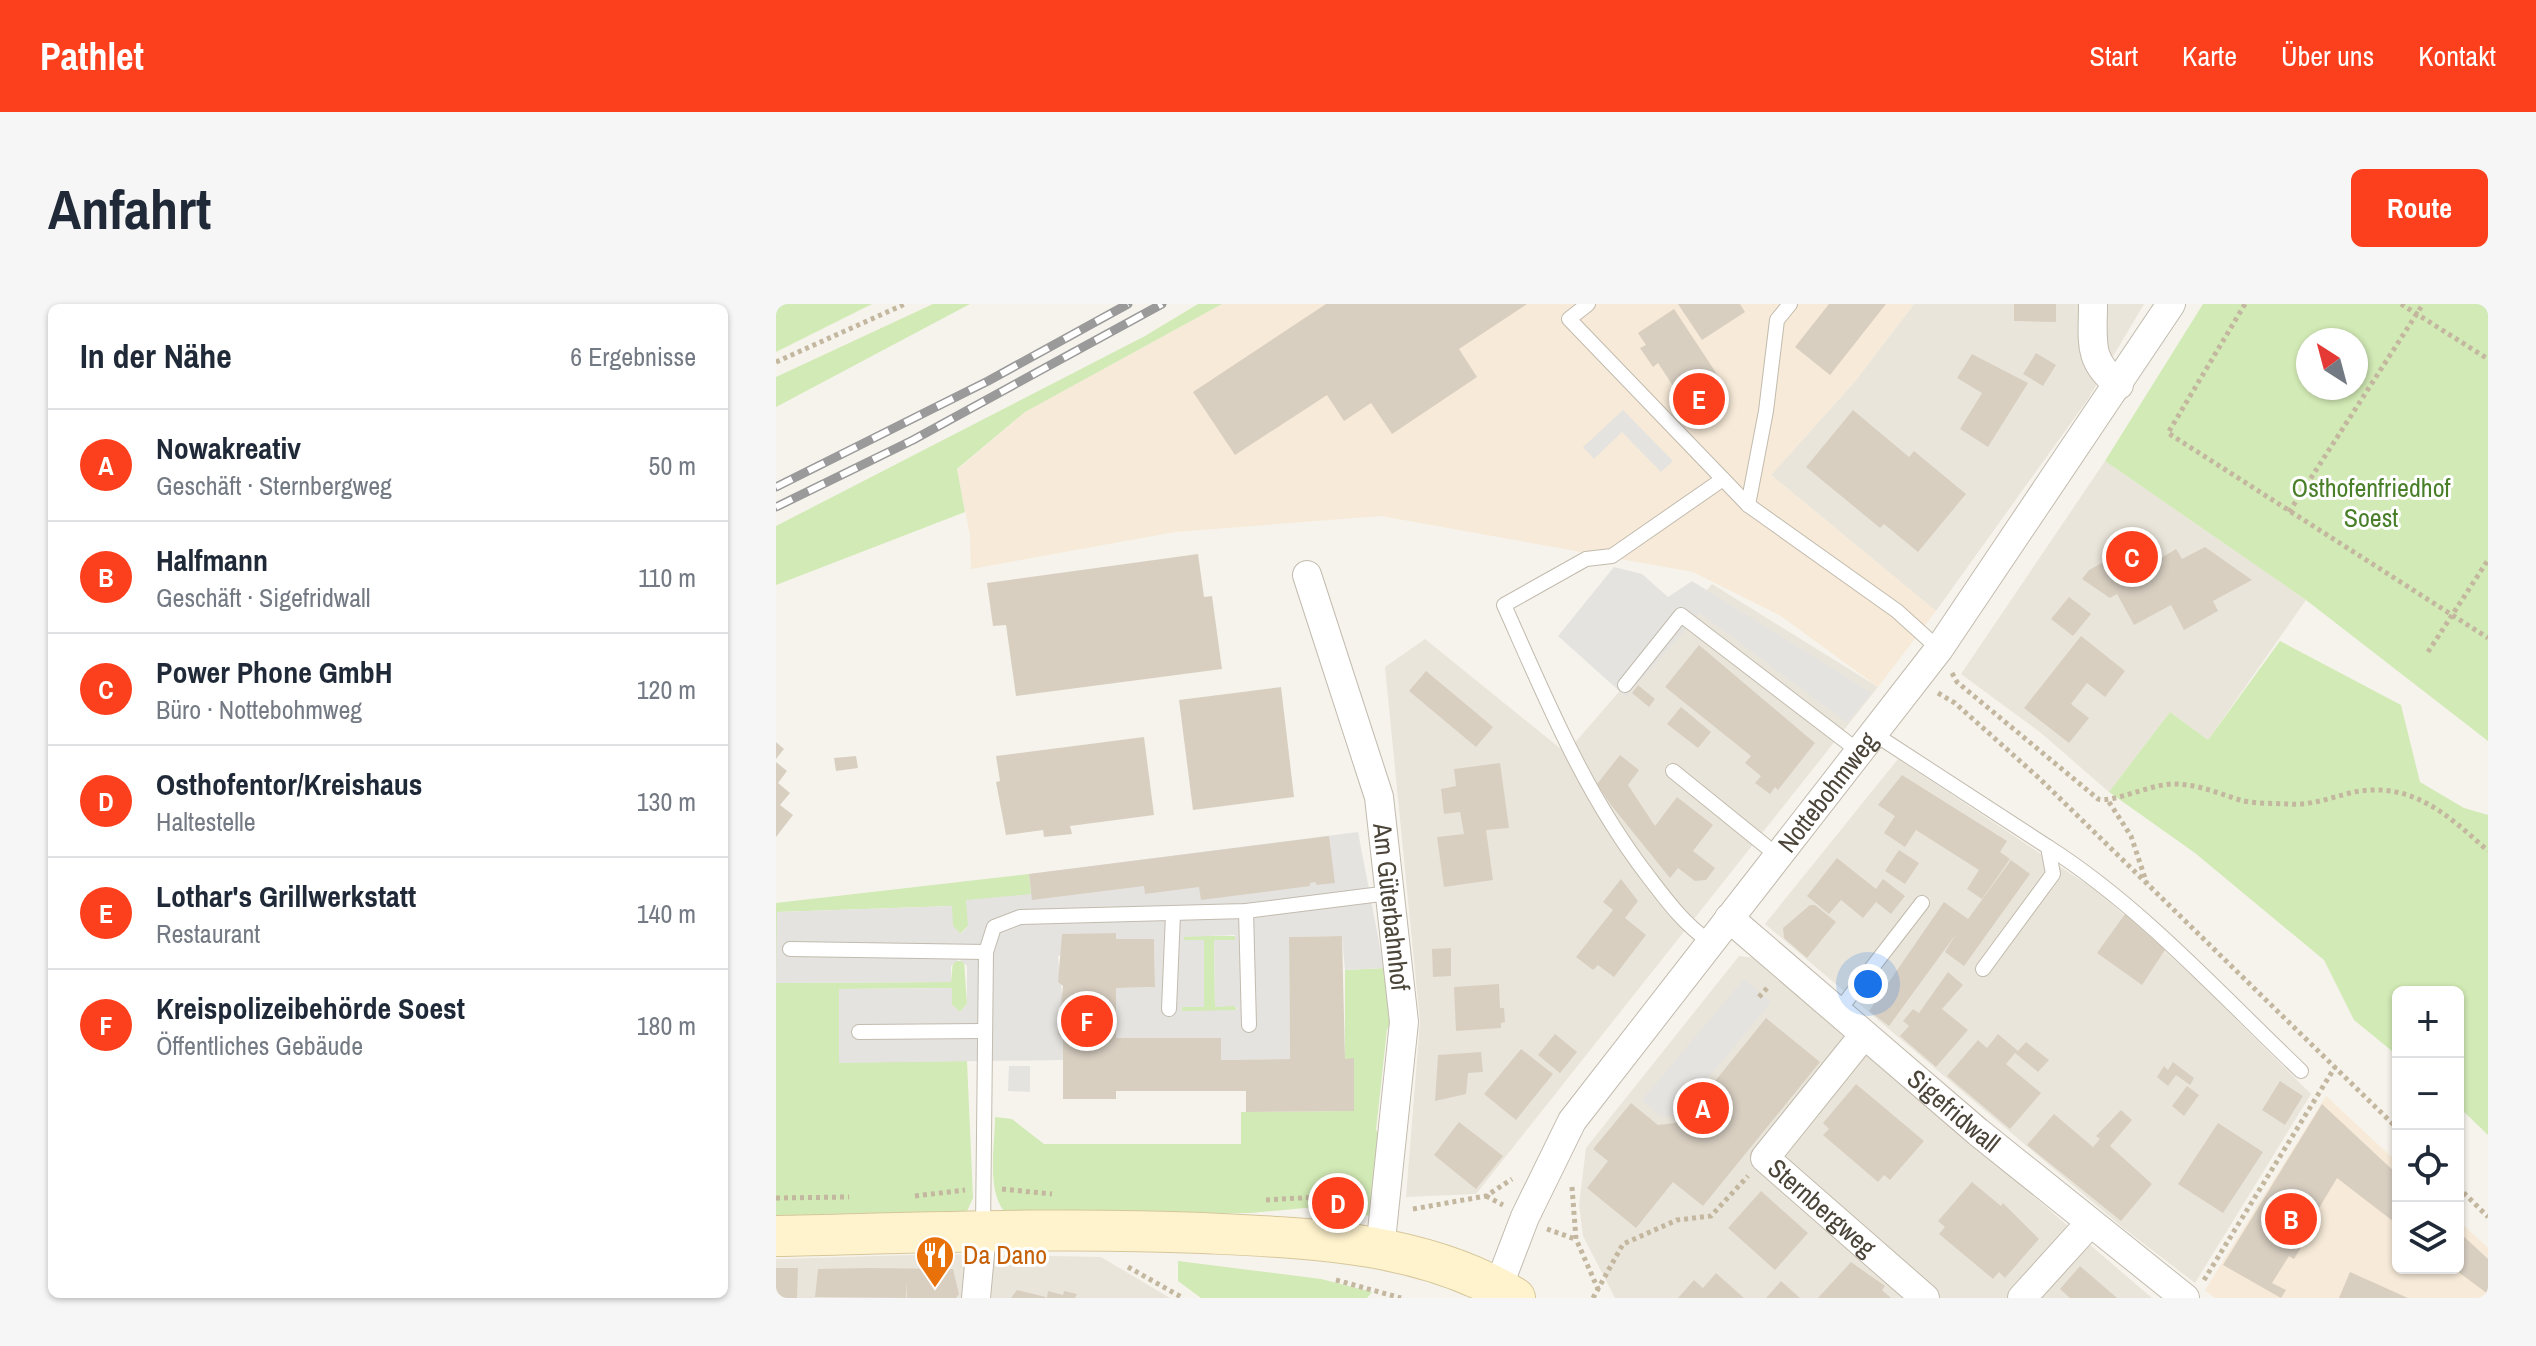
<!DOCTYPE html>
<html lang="de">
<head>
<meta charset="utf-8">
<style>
	body { margin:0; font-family:"Archivo Narrow",sans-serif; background:#f6f6f7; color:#1f2937 }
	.controls { position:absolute; right:24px; bottom:24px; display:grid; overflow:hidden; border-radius:12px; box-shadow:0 2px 6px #0004 }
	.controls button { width:72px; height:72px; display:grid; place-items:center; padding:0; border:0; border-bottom:2px solid #e0e1e3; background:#fff; color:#1f2937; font:40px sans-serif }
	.compass { position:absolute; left:1520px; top:24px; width:72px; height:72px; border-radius:50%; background:#fff; box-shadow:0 2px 6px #0004; rotate:324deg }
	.you { position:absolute; left:1092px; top:680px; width:28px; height:28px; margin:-20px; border:6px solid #fff; border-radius:50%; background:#1a73e8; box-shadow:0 0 0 12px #1a73e833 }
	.badge { display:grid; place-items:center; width:52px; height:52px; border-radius:50%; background:#fc3f1d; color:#fff; font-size:26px; font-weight:700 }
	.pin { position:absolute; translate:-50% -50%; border:4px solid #fff; box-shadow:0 2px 8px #0006 }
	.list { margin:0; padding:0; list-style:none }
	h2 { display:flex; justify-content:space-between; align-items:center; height:104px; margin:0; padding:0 32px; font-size:34px }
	h2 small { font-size:26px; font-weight:400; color:#747a83 }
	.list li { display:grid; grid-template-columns:52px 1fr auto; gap:24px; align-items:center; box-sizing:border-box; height:112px; padding:0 32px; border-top:2px solid #e0e1e3 }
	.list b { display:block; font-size:30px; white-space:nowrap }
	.list p { margin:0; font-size:26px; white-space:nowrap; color:#747a83 }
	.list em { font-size:26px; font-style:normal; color:#747a83 }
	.icon { flex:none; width:44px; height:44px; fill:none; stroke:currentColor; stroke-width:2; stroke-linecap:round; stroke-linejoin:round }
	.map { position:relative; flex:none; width:1712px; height:994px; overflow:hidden; border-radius:12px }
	header { display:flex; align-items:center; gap:48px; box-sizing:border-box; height:112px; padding:0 40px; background:#fc3f1d; color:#fff }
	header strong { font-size:38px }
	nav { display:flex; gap:44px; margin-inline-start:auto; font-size:28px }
	.intro { display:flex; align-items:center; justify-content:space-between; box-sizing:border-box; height:192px; padding:0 48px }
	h1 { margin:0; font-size:56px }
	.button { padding:20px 36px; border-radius:12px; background:#fc3f1d; color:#fff; font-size:28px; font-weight:700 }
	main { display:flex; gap:48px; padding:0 48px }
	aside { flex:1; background:#fff; border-radius:12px; box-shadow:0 2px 6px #0004 }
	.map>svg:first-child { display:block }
	.residential { fill:#eae5da }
	.commercial { fill:#f7ead8 }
	.green { fill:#d2eab5; fill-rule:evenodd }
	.parking { fill:#e5e3e0; fill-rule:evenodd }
	.building { fill:#d8cfc1 }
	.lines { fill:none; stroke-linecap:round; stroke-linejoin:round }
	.lane-casing { stroke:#c2bbae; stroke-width:16 }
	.street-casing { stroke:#c2bbae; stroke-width:30 }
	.secondary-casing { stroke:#d6c79b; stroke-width:42 }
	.path { stroke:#c4b79f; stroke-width:5; stroke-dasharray:4 4; stroke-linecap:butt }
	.lane { stroke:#fff; stroke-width:14 }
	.street { stroke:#fff; stroke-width:28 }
	.secondary { stroke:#fff3cd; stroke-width:40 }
	.rail-casing { stroke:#9a9a9a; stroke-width:9 }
	.rail { stroke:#fff; stroke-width:6; stroke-dasharray:18; stroke-linecap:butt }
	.labels { text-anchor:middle; stroke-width:6; stroke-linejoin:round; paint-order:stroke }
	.park-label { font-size:26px; fill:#4a7f2a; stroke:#fff }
	.street-label { font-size:26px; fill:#4b4439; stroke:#fff }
	.food-label { font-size:26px; fill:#c56008; stroke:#fff; text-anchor:start }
</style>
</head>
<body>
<header>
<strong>Pathlet</strong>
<nav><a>Start</a><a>Karte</a><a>Über uns</a><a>Kontakt</a></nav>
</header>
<div class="intro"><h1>Anfahrt</h1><a class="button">Route</a></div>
<main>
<aside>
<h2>In der Nähe<small>6 Ergebnisse</small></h2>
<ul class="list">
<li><span class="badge">A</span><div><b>Nowakreativ</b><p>Geschäft · Sternbergweg</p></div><em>50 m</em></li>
<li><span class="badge">B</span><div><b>Halfmann</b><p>Geschäft · Sigefridwall</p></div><em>110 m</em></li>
<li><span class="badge">C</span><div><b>Power Phone GmbH</b><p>Büro · Nottebohmweg</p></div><em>120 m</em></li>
<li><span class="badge">D</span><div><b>Osthofentor/Kreishaus</b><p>Haltestelle</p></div><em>130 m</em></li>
<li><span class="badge">E</span><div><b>Lothar's Grillwerkstatt</b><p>Restaurant</p></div><em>140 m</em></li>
<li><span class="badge">F</span><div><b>Kreispolizeibehörde Soest</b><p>Öffentliches Gebäude</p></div><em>180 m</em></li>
</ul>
</aside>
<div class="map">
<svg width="1712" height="994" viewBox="0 0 1712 994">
	<rect width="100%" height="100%" fill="#f6f3ec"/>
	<g class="residential">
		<polygon points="1138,0 1368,0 1312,95 1160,307 995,171 1080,76"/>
		<polygon points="1329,157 1530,296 1432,436 1394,408 1333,488 1265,429 1185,370"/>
		<polygon points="936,280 1102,383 700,890 630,893 644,718 609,363 649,335 790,449"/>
		<polygon points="1122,455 1321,587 1421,676 1535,790 1419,979 1346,923 989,620"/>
		<polygon points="963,652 980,654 1376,994 839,994 807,932 803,901 810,844"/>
		<polygon points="171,950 325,953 394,994 0,994 0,955"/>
	</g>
	<g class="commercial">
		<polygon points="446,0 1138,0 1080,76 995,171 1160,307 1102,383 1005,312 917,268 605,212 399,228 195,265 194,231 181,166 249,108"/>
		<polygon points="1550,792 1622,859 1622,964 1682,964 1682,916 1712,944 1712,994 1439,994 1429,986"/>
	</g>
	<g class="green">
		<polygon points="0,0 96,0 0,48"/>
		<polygon points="157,0 194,0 0,103 0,73"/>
		<polygon points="422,0 446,0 249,108 181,165 189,208 0,281 0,222 369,32"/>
		<path d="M1427,0H1712V437L1530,296L1329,157ZM1532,36H1580V84H1532Z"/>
		<polygon points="1504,337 1625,401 1644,478 1688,504 1712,511 1712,831 1682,802 1682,688 1622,688 1622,752 1578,716 1548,656 1419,549 1333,488 1394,408 1432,436"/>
		<polygon points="253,570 255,590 192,622 184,630 176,622 176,602 1,608 1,679 175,678 177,657 188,657 191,700 184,708 176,701 175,684 64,685 63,758 191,757 197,894 191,907 183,912 0,916 0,599"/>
		<polygon points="408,632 460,632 459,636 438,637 439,702 459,702 461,707 405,708 406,703 428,702 428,637 408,636"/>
		<path d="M608,664L618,715L611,725L600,826L605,832L596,912L529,904L474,909L233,912C209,893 219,842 219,813L236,815L268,840H465V808L577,807L578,755H569V666Z"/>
		<polygon points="402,957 545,975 596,988 591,994 425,994 402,977"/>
	</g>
	<g class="parking">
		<polygon points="847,106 897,157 885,168 846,128 818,155 807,143"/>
		<polygon points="838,263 866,270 892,293 916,277 1096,389 1071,419 924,309 850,393 782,332"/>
		<path d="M582,528L608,664L569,666L566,632L513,633L514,755L445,756V734H340V684L379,683L378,635H340L287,648L282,653L287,699L282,705V729L287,734V756L63,759V685L176,684V701L184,708L191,700V662L183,655L175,662V678L0,679L1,608L176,602L177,622L185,630L192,622L190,596L255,590L253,570ZM459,631V636H438L439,703L459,702L462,706L405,707L406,703H428V636H408V633Z"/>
		<polygon points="968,675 995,698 900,813 884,812 866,796"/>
		<polygon points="233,762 254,762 254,788 232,787"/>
	</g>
	<g class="building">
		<polygon points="550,0 751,0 683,45 701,73 616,130 595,99 568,117 551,91 459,151 417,88"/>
		<polygon points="902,0 964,0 969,8 926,36"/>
		<polygon points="1053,0 1110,0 1054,71 1019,43"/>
		<polygon points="1238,0 1280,0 1280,18 1238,17"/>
		<polygon points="898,5 950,84 936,93 939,99 924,113 905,94 882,59 877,63 864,44 870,41 862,29"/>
		<polygon points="1260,49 1280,61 1267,82 1247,70"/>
		<polygon points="1196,50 1252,79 1212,143 1184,125 1206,89 1181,74"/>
		<polygon points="1077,106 1133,153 1138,147 1190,190 1142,248 1108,220 1104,224 1030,163"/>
		<polygon points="1360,240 1372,262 1400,245 1406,255 1429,243 1476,276 1437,297 1442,307 1408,326 1395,301 1358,321 1341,290 1334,294 1306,275 1313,266"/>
		<polygon points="422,250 428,293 436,292 446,365 240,392 230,321 217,322 211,279"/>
		<polygon points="1293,293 1315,310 1297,332 1275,315"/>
		<polygon points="1305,332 1349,367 1329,393 1311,379 1295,400 1313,414 1293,439 1248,404"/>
		<polygon points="923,341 1039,439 1002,486 999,483 994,490 979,479 985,472 969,459 975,452 889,383"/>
		<polygon points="650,367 717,423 700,443 633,387"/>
		<polygon points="862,381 879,395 873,403 856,389"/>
		<polygon points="505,383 518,493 417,506 403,396"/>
		<polygon points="905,403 935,428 922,444 891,420"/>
		<polygon points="368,433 378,511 294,522 296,530 268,533 267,526 230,531 220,478 224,477 220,452"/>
		<polygon points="0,438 8,445 0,455"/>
		<polygon points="844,451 863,466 852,481 879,522 901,493 937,521 917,547 939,564 930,576 919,577 902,564 894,574 835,501 821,480"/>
		<polygon points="80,452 82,464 60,467 58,454"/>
		<polygon points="0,458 11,467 2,479 14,489 4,501 17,511 0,533"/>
		<polygon points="724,459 733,524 710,526 717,576 668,583 661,533 688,530 684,508 668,510 665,485 680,482 678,465"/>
		<polygon points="1126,471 1231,537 1224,548 1234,555 1206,595 1191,585 1203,566 1140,526 1129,543 1108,529 1119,512 1102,501"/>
		<polygon points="553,532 559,579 540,581 540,578 534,579 534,582 425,596 423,583 369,590 368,582 256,596 253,570"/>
		<polygon points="1123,546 1143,559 1129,580 1109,567"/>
		<polygon points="1061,554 1100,585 1107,575 1129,592 1115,610 1100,598 1087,614 1065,596 1053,610 1031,592"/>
		<polygon points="1235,556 1254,570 1188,662 1169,648 1180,630 1113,722 1093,707 1168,598 1192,615"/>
		<polygon points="845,575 862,597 849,614 870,631 838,673 822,661 817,666 800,653 837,606 827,598"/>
		<polygon points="1034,601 1039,601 1060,618 1031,654 1008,634 1007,624"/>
		<polygon points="1349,610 1389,646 1366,681 1321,649"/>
		<polygon points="340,629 340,635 378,635 379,683 340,684 340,734 445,734 445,756 514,755 513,633 566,632 569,755 578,754 578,807 470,808 470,787 340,787 340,795 287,795 287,734 282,730 287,682 282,678 286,630"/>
		<polygon points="675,644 675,672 657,673 656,645"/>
		<polygon points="1172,668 1187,681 1166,705 1192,726 1160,763 1124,732 1133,722 1127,717 1137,705 1143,709"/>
		<polygon points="723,680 724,704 728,704 729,718 725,719 725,724 680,727 678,683"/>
		<polygon points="990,714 1044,758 927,902 897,878 860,924 811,884 832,857 817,845 855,799 882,821 906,818"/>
		<polygon points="779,730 801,748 784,769 762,751"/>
		<polygon points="1222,730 1242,747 1250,738 1273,756 1262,768 1239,749 1230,760 1265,789 1234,825 1171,772 1202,736 1211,744"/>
		<polygon points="745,745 777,770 740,816 708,790"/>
		<polygon points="705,748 707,768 692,769 690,790 659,797 662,751"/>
		<polygon points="1397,758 1418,774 1414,781 1400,771 1392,782 1381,773 1388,762 1392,766"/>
		<polygon points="1504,777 1527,792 1509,821 1486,806"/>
		<polygon points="1080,780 1148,837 1114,876 1108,871 1102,878 1047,831 1053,825 1047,819"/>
		<polygon points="1411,782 1423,791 1408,812 1396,802"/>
		<polygon points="1546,800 1622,871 1622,921 1561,874 1536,916 1540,919 1518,955 1513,952 1496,979 1510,986 1505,994 1447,961"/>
		<polygon points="1345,806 1356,816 1334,842 1376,880 1345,917 1251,841 1278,810 1317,843 1324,835 1320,832"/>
		<polygon points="683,818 727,852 700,885 658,851"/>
		<polygon points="1442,819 1487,848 1447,909 1402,880"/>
		<polygon points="1196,878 1225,902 1227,899 1263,935 1229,974 1223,968 1217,975 1163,930 1169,923 1162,917"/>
		<polygon points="985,887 1032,929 999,966 952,924"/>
		<polygon points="1682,927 1712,955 1712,990 1677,964 1682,964"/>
		<polygon points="1075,958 1109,982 1106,986 1115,994 1042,994"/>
		<polygon points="1304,962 1341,994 1294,994 1284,985"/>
		<polygon points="0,964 22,964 21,994 0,994"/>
		<polygon points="92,964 177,965 183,990 180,994 131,994 130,976 130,994 39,993 42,965"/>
		<polygon points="1574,968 1632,994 1563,994"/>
		<polygon points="940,969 968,994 902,994 918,976 927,984"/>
		<polygon points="1005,977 1014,985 1024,994 990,994"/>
		<polygon points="241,986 270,993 270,994 235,994"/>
		<polygon points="272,987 287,991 288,987 301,990 299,994 271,994"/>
	</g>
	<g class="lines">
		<g class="lane-casing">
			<g id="lane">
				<polyline points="812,0 793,15 972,201 1121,307 1163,345"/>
				<polyline points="972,201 990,107 1001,16 1014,0"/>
				<polyline points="849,381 905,311 1085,449"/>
				<polyline points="1100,431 1272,543 1277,570 1207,665"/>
				<polyline points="897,467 1002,552"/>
				<path d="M1272,543C1366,603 1444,690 1525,767"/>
				<polyline points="470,607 473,721"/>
				<path d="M934,638C908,620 891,597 872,572C808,489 770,395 728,301L810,255L836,252L947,175"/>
				<polyline points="14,645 210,648"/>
				<polyline points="393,705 397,610"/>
				<polyline points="1061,709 1146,599"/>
				<polyline points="83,728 207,727"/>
				<polyline points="207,924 210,648 218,623 244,613 470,607 613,589"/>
			</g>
		</g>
		<g class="street-casing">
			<g id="street">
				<path d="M1317,0C1317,38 1311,56 1343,81"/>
				<path id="s1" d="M531,271L603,493L628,718L604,946"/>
				<path id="s2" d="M953,614L1202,828L1409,994"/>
				<path id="s3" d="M1087,732L989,854L1149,994"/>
				<polyline points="200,994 206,928"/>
				<path id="s4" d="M718,994L749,913L796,817L1163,345L1395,0"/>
				<polyline points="1246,994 1313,920"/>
			</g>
		</g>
		<g class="secondary-casing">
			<path id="secondary" d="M0,932C142,929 284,923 426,929C531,934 647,937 739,994"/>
		</g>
		<g class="path">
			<polyline points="1469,0 1392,129 1712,334"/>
			<polyline points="1625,0 1712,55"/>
			<polyline points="0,58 129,0"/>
			<polyline points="1513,208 1647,0"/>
			<polyline points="1652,348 1712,256"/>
			<path d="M1176,369L1181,378L1322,495C1338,499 1374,480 1398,480C1421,480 1442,489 1464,496C1478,500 1497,499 1512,500C1535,502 1556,493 1578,488C1636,477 1672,511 1712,547"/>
			<polyline points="1162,389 1179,399 1263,474 1622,825"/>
			<polyline points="1333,498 1355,532 1371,580"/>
			<polyline points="983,693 993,682"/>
			<polyline points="796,883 800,935 822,985"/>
			<polyline points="1682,883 1712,913"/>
			<polyline points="226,885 276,890"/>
			<polyline points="139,892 189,886"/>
			<polyline points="710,892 727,901"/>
			<polyline points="0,894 73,893"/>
			<polyline points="490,896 541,893 583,899"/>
			<polyline points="637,905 710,892 736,875"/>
			<polyline points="771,925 799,935"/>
			<polyline points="352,963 407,994"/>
			<polyline points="560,976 625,994"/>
			<polyline points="1428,976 1559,763"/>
			<polyline points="817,994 847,940 901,916 935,912 972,872"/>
		</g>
		<use href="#lane" class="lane"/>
		<use href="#street" class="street"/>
		<use href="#secondary" class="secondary"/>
		<g class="rail-casing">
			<g id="rail">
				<polyline points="0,183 212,77 352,0"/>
				<polyline points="0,203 137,136 386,0"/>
			</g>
		</g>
		<use href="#rail" class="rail"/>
	</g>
	<defs>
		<g id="restaurant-pin" transform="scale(2)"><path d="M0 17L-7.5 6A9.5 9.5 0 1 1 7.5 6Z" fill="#e8710a" stroke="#fff"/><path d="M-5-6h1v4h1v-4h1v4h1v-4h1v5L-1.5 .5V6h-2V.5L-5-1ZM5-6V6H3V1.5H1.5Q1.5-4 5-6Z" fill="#fff"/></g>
	</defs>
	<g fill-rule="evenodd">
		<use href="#restaurant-pin" x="159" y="951"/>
	</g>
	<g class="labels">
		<g class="park-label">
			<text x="1595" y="193">Osthofenfriedhof<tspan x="1595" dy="30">Soest</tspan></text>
		</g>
		<g class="street-label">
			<text dy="9" stroke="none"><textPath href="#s4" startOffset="610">Nottebohmweg</textPath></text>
			<text dy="9" stroke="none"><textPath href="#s1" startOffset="344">Am Güterbahnhof</textPath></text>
			<text dy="9" stroke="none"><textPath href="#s2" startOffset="296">Sigefridwall</textPath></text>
			<text dy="9" stroke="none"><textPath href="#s3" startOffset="232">Sternbergweg</textPath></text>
		</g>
		<g class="food-label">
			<text x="187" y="960">Da Dano</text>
		</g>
	</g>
</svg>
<div class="controls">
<button>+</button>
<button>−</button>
<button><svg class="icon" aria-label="locate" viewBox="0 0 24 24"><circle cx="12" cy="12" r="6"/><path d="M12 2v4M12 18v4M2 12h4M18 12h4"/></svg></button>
<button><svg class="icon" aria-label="layers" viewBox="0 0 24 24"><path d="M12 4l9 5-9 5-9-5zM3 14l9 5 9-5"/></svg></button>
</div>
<svg class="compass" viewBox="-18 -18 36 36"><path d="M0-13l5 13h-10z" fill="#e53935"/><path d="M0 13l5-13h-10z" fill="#747a83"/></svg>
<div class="you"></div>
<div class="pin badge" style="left:927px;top:804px">A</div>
<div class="pin badge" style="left:1515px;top:915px">B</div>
<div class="pin badge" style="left:1356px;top:253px">C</div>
<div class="pin badge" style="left:562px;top:899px">D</div>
<div class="pin badge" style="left:923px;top:95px">E</div>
<div class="pin badge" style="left:311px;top:717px">F</div>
</div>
</main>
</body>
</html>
